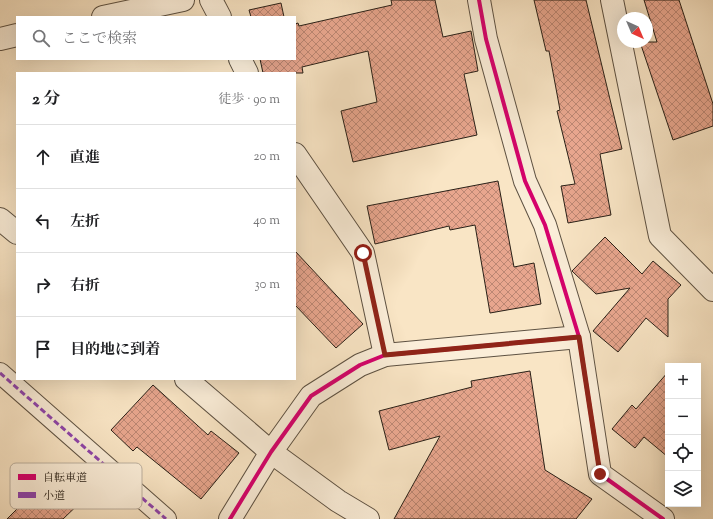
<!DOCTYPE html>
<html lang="ja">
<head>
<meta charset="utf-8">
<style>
	body { margin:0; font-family:"Sorts Mill Goudy","Noto Serif JP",serif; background:#f6f6f6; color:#202124 }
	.controls { position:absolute; right:12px; bottom:12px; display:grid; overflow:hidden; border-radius:0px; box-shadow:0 4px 16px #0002 }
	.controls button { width:36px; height:36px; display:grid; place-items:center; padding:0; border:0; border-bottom:1px solid #e0e0e0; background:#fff; color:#202124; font:20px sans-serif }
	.compass { position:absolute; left:617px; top:12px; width:36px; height:36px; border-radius:50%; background:#fff; box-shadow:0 4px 16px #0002; rotate:136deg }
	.stop { position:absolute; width:12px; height:12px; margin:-9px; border:3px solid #8f2418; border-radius:50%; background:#fff }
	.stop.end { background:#8f2418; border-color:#fff; box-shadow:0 1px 4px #0008 }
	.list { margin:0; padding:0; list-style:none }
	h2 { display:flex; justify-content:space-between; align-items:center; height:52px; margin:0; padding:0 16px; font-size:17px }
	h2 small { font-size:13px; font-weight:400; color:#757577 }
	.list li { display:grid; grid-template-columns:26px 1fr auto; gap:12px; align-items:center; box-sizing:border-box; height:64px; padding:0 16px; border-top:1px solid #e0e0e0 }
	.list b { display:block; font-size:15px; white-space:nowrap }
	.list em { font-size:13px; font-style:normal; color:#757577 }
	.icon { flex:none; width:22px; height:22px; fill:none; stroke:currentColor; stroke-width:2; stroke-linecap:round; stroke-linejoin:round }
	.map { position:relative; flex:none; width:713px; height:519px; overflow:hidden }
	.search { position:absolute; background:#fff; box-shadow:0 4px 16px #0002; left:16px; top:16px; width:280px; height:44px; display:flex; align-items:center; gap:10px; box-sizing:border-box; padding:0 14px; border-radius:0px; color:#757577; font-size:15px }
	.panel { position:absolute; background:#fff; box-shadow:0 4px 16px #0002; left:16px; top:72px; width:280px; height:308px; border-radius:0px }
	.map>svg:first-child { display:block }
	.building { fill:url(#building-cross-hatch); stroke:#292017 }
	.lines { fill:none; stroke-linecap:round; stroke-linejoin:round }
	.pedestrian-casing { stroke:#5d5142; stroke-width:22 }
	.minor-casing { stroke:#5d5142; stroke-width:24 }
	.tertiary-casing { stroke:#5d5142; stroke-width:24 }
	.pedestrian { stroke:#fbeed9; stroke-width:20 }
	.minor { stroke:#fbeed9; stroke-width:22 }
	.tertiary { stroke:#fbeed9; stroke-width:22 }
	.quiet { stroke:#8e44ad; stroke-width:3; stroke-dasharray:6 3; stroke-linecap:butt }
	.cycleway-casing { stroke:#fbeed9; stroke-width:6 }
	.cycleway { stroke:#d6006c; stroke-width:4 }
	.route { stroke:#8f2418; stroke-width:5 }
	.key { fill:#fbeed9; stroke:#bcb09f; stroke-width:1 }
	.key-label { font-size:11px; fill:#292017 }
</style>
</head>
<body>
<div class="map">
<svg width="713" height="519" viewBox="0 0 713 519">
	<defs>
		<pattern id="building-cross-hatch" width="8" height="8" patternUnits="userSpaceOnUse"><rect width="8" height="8" fill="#e8a68e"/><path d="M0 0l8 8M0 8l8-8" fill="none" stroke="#bc8773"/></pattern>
	</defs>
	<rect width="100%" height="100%" fill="#f9e5c5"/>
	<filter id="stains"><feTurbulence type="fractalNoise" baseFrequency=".005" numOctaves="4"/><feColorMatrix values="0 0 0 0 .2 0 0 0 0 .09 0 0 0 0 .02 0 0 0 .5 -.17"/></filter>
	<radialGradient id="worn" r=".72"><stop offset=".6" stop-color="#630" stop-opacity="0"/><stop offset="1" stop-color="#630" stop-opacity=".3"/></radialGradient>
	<g class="building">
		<polygon points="391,0 435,0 443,37 471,31 478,71 464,74 477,135 353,162 341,111 377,102 368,51 302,67 303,73 263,73 260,59 295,59 295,24 298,23 299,26 392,5"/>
		<polygon points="534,0 586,0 622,149 600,154 611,215 568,223 561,186 575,184 557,111 560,110 549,51 546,51"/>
		<polygon points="644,0 679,0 713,104 713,126 673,140 640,42 657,42"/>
		<polygon points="281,3 284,17 251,17 249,10"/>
		<polygon points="498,181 514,267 534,263 541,304 490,313 475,225 450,230 449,226 375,244 367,206"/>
		<polygon points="605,237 642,274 653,261 681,285 668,299 668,337 646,318 618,352 593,331 630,288 596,294 572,271"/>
		<polygon points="295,251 363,324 336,348 295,305"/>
		<polygon points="530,371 545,470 592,499 576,519 394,519 440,436 389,450 379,411 472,387 471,381"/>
		<polygon points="668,372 668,457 644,437 635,448 612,429 632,405 636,409"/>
		<polygon points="153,385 208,435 211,431 239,453 201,499 137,447 133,451 111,430"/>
		<polygon points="57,469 86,497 63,519 7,519"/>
	</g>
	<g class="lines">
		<g class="pedestrian-casing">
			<polyline id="pedestrian" points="0,373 166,519"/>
		</g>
		<g class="minor-casing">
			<g id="minor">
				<polyline points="211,0 220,17"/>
				<polyline points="479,0 486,39 525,181 545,225 579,337 600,474 663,519"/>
				<polyline points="612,0 660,236 713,290"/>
				<polyline points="240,59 247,73"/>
				<polyline points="295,154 363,253 385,355"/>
				<polyline points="0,219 17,233"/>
				<polyline points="186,379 271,452 338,501 368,519"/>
				<polyline points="230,519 271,452 311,396 360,365 385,355 579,337"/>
			</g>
		</g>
		<g class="tertiary-casing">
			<g id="tertiary">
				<polyline points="103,17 183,0"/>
				<polyline points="0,39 17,35"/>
			</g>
		</g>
		<use href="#pedestrian" class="pedestrian"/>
		<use href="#minor" class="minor"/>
		<use href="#tertiary" class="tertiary"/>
		<polyline class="quiet" points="0,373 166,519"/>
		<g class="cycleway-casing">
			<g id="cycleway">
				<polyline points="479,0 486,39 525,181 545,225 579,337 600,474 663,519"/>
				<polyline points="230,519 271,452 311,396 360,365 385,355 579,337"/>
			</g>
		</g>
		<use href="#cycleway" class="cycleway"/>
	</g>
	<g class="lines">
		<polyline class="route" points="363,253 385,355 579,337 600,474"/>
	</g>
	<rect x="10" y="463" width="132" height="46" rx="6" class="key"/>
	<rect x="18" y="474" width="18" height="6" fill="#d6006c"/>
	<rect x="18" y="492" width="18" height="6" fill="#8e44ad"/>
	<g class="key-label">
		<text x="43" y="481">自転車道</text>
		<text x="43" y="499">小道</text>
	</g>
	<rect width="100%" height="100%" filter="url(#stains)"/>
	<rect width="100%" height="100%" fill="url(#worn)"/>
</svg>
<div class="controls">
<button>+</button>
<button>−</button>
<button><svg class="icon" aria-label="locate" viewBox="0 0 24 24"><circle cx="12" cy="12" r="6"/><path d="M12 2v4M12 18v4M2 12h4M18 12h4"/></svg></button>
<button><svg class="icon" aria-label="layers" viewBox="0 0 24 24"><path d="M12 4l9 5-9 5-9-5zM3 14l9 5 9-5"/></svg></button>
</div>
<svg class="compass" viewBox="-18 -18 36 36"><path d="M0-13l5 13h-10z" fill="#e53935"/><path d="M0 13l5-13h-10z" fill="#757577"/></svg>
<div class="stop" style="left:363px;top:253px"></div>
<div class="stop end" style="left:600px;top:474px"></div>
<div class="search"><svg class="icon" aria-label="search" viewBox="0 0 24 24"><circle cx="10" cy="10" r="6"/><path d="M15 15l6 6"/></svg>ここで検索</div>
<section class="panel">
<h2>2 分<small>徒歩 · 90 m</small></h2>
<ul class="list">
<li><svg class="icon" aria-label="ahead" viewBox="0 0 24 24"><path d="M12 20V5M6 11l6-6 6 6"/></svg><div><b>直進</b></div><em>20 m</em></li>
<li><svg class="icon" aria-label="left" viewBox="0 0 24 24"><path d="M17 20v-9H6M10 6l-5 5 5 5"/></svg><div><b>左折</b></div><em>40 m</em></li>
<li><svg class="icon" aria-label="right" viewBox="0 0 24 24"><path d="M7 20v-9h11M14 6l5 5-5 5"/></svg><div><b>右折</b></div><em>30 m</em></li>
<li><svg class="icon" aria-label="arrive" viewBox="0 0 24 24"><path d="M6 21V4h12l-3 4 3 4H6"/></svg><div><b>目的地に到着</b></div></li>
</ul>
</section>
</div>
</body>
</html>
